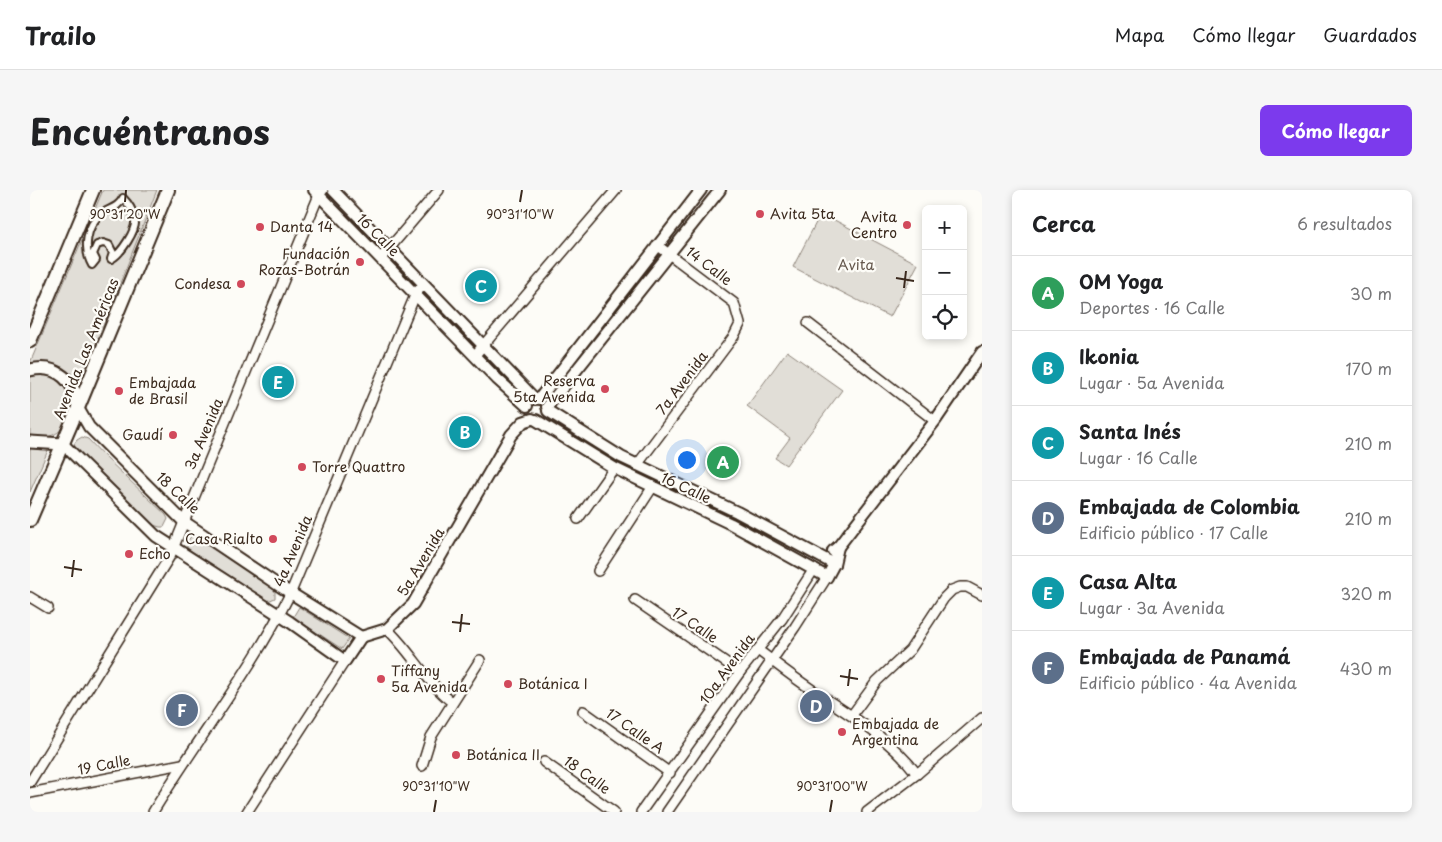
<!DOCTYPE html>
<html lang="es">
<head>
<meta charset="utf-8">
<style>
	body { margin:0; font-family:"Playpen Sans",sans-serif; background:#f6f6f6; color:#202124 }
	.controls { position:absolute; right:15px; top:15px; display:grid; overflow:hidden; border-radius:8px; box-shadow:0 2px 8px #0003 }
	.controls button { width:45px; height:45px; display:grid; place-items:center; padding:0; border:0; border-bottom:1px solid #e0e0e0; background:#fff; color:#202124; font:25px sans-serif }
	.you { position:absolute; left:656px; top:269px; width:18px; height:18px; margin:-12px; border:4px solid #fff; border-radius:50%; background:#1a73e8; box-shadow:0 0 0 8px #1a73e833 }
	.badge { display:grid; place-items:center; width:32px; height:32px; border-radius:50%; background:#7c3aed; color:#fff; font-size:16px; font-weight:700 }
	.pin { position:absolute; translate:-50% -50%; border:2px solid #fff; box-shadow:0 1px 5px #0006 }
	.list { margin:0; padding:0; list-style:none }
	h2 { display:flex; justify-content:space-between; align-items:center; height:65px; margin:0; padding:0 20px; font-size:21px }
	h2 small { font-size:16px; font-weight:400; color:#757577 }
	.list li { display:grid; grid-template-columns:32px 1fr auto; gap:15px; align-items:center; box-sizing:border-box; height:75px; padding:0 20px; border-top:1px solid #e0e0e0 }
	.list b { display:block; font-size:19px; white-space:nowrap }
	.list p { margin:0; font-size:16px; white-space:nowrap; color:#757577 }
	.list em { font-size:16px; font-style:normal; color:#757577 }
	.icon { flex:none; width:28px; height:28px; fill:none; stroke:currentColor; stroke-width:2; stroke-linecap:round; stroke-linejoin:round }
	.map { position:relative; flex:none; width:952px; height:622px; overflow:hidden; border-radius:8px }
	header { display:flex; align-items:center; gap:30px; box-sizing:border-box; height:70px; padding:0 25px; background:#fff; border-bottom:1px solid #e0e0e0 }
	header strong { font-size:24px }
	nav { display:flex; gap:28px; margin-inline-start:auto; font-size:18px }
	.intro { display:flex; align-items:center; justify-content:space-between; box-sizing:border-box; height:120px; padding:0 30px }
	h1 { margin:0; font-size:35px }
	.button { padding:12px 22px; border-radius:8px; background:#7c3aed; color:#fff; font-size:18px; font-weight:700 }
	main { display:flex; gap:30px; padding:0 30px }
	aside { flex:1; background:#fff; border-radius:8px; box-shadow:0 2px 8px #0003 }
	.map>svg:first-child { display:block }
	.green { fill:#e1ded7; stroke:#8e847a }
	.lines { fill:none; stroke-linecap:round; stroke-linejoin:round }
	.pedestrian-casing { stroke:#3b2a1e; stroke-width:10 }
	.minor-casing { stroke:#3b2a1e; stroke-width:12 }
	.tertiary-casing { stroke:#3b2a1e; stroke-width:14 }
	.secondary-casing { stroke:#3b2a1e; stroke-width:15 }
	.primary-casing { stroke:#3b2a1e; stroke-width:16 }
	.pedestrian { stroke:#fdfcf7; stroke-width:6 }
	.minor { stroke:#fdfcf7; stroke-width:9 }
	.tertiary { stroke:#fdfcf7; stroke-width:10 }
	.secondary { stroke:#fdfcf7; stroke-width:11 }
	.primary { stroke:#fdfcf7; stroke-width:12 }
	.ticks { fill:none; stroke:#3b2a1e; stroke-width:2 }
	.poi-dot { fill:#d1495b; stroke:#fdfcf7; stroke-width:2 }
	.labels { text-anchor:middle; stroke-width:4.5; stroke-linejoin:round; paint-order:stroke }
	.poi-label { font-size:14px; fill:#3b2a1e; stroke:#fdfcf7; text-anchor:start }
	.street-label { font-size:14px; fill:#3b2a1e; stroke:#fdfcf7 }
	.park-label { font-size:14px; fill:#64574c; stroke:#fdfcf7 }
	.ticks-label { font-size:12px; text-anchor:middle; fill:#3b2a1e; stroke:#fdfcf7; stroke-width:4.5; stroke-linejoin:round; paint-order:stroke }
</style>
</head>
<body>
<header>
<strong>Trailo</strong>
<nav><a>Mapa</a><a>Cómo llegar</a><a>Guardados</a></nav>
</header>
<div class="intro"><h1>Encuéntranos</h1><a class="button">Cómo llegar</a></div>
<main>
<div class="map">
<svg width="952" height="622" viewBox="0 0 952 622">
	<rect width="100%" height="100%" fill="#fdfcf7"/>
	<filter id="ink" filterUnits="userSpaceOnUse"><feTurbulence type="fractalNoise" baseFrequency=".02" numOctaves="2"/><feDisplacementMap in="SourceGraphic" scale="10" xChannelSelector="R" yChannelSelector="G"/><feConvolveMatrix kernelMatrix="1 2 1 2 8 2 1 2 1" color-interpolation-filters="sRGB"/></filter>
	<g filter="url(#ink)">
		<g class="green">
			<path d="M73,0H127L49,197C39,176 19,173 0,173Z"/>
			<polygon points="791,23 888,74 860,127 763,77"/>
			<polygon points="757,161 812,200 756,275 745,268 760,248 717,216"/>
			<path d="M5,184C11,184 18,184 24,187C59,205 39,257 0,246V185Z"/>
			<polygon points="52,247 58,249 75,267 136,325 138,329 134,337 130,337 123,335 45,258 44,254 47,250"/>
			<polygon points="0,257 10,259 19,258 0,302"/>
			<polygon points="162,345 245,400 245,408 238,411 157,358 157,352"/>
			<polygon points="269,417 319,449 312,459 263,427"/>
		</g>
		<g class="lines">
			<g class="pedestrian-casing">
				<path id="pedestrian" d="M93,8C99,14 103,21 105,29C107,40 91,64 81,69L83,63L79,55L73,53L67,55L63,64L66,70L62,75C53,59 56,36 71,24C80,18 88,18 93,8Z"/>
			</g>
			<g class="minor-casing">
				<g id="minor">
					<polyline points="351,68 409,0"/>
					<polyline points="778,133 905,231"/>
					<polyline points="445,165 586,0"/>
					<polyline points="607,275 704,146 710,134 704,113 627,55"/>
					<polyline points="548,329 584,278"/>
					<polyline points="568,381 622,298"/>
					<polyline points="0,407 18,418"/>
					<polyline points="605,410 710,482"/>
					<path d="M357,439C381,461 396,492 422,512"/>
					<path d="M728,460C745,473 763,487 781,499C818,524 859,547 887,584"/>
					<polyline points="553,521 640,583"/>
					<polyline points="822,525 847,491 880,460 914,408 922,400 930,397 937,397 952,405"/>
					<polyline points="514,572 584,622"/>
					<polyline points="392,576 401,547 450,470"/>
					<polyline points="0,592 140,366 289,5 293,0"/>
					<polyline points="0,603 152,574"/>
					<path d="M123,622C168,548 222,480 261,402L386,103L394,94"/>
					<polyline points="217,622 315,471"/>
					<polyline points="611,622 710,482 752,429 784,379"/>
					<polyline points="637,622 765,437 797,387"/>
					<polyline points="837,622 887,584 952,528"/>
				</g>
			</g>
			<g class="tertiary-casing">
				<g id="tertiary">
					<polyline points="284,0 467,189 497,216"/>
					<polyline points="303,0 505,209"/>
					<polyline points="509,209 671,0"/>
					<polyline points="517,217 690,0"/>
					<polyline points="48,218 59,237 153,331 251,397 331,447"/>
					<polyline points="518,221 591,267 707,322 804,374"/>
					<polyline points="506,230 584,278 701,334 797,387 804,374 808,357"/>
					<polyline points="33,254 126,346 260,432 315,471 331,447 357,439 383,414 481,245 493,232 502,229"/>
					<polyline points="803,361 808,357 905,231 952,162"/>
				</g>
			</g>
			<g class="secondary-casing">
				<g id="secondary">
					<path d="M0,180C26,173 47,192 48,218"/>
					<polyline points="0,252 33,254"/>
				</g>
			</g>
			<g class="primary-casing">
				<g id="primary">
					<polyline points="0,151 63,0"/>
					<polyline points="0,330 48,218 138,0"/>
				</g>
			</g>
			<use href="#pedestrian" class="pedestrian"/>
			<use href="#minor" class="minor"/>
			<use href="#tertiary" class="tertiary"/>
			<use href="#secondary" class="secondary"/>
			<use href="#primary" class="primary"/>
		</g>
	</g>
	<path class="ticks" d="M95,12L96,0M490,12L492,0M866,88L884,91M874,98L876,81M34,377L52,380M42,387L44,370M422,432L440,434M430,442L432,424M810,486L828,489M818,496L820,479M404,622L406,610M800,622L802,610"/>
	<g class="poi-dot">
		<circle cx="730" cy="24" r="5"/>
		<circle cx="877" cy="35" r="5"/>
		<circle cx="230" cy="37" r="5"/>
		<circle cx="330" cy="72" r="5"/>
		<circle cx="211" cy="94" r="5"/>
		<circle cx="575" cy="199" r="5"/>
		<circle cx="89" cy="201" r="5"/>
		<circle cx="143" cy="245" r="5"/>
		<circle cx="272" cy="277" r="5"/>
		<circle cx="243" cy="349" r="5"/>
		<circle cx="99" cy="364" r="5"/>
		<circle cx="351" cy="489" r="5"/>
		<circle cx="478" cy="494" r="5"/>
		<circle cx="812" cy="542" r="5"/>
		<circle cx="426" cy="565" r="5"/>
	</g>
	<g class="labels">
		<g class="poi-label">
			<text x="740" y="29">Avita 5ta</text>
			<text x="867" y="32" text-anchor="end">Avita<tspan x="867" dy="16">Centro</tspan></text>
			<text x="240" y="42">Danta 14</text>
			<text x="320" y="69" text-anchor="end">Fundación<tspan x="320" dy="16">Rozas-Botrán</tspan></text>
			<text x="201" y="99" text-anchor="end">Condesa</text>
			<text x="565" y="196" text-anchor="end">Reserva<tspan x="565" dy="16">5ta Avenida</tspan></text>
			<text x="99" y="198">Embajada<tspan x="99" dy="16">de Brasil</tspan></text>
			<text x="133" y="250" text-anchor="end">Gaudí</text>
			<text x="282" y="282">Torre Quattro</text>
			<text x="233" y="354" text-anchor="end">Casa Rialto</text>
			<text x="109" y="369">Echo</text>
			<text x="361" y="486">Tiffany<tspan x="361" dy="16">5a Avenida</tspan></text>
			<text x="488" y="499">Botánica I</text>
			<text x="822" y="539">Embajada de<tspan x="822" dy="16">Argentina</tspan></text>
			<text x="436" y="570">Botánica II</text>
		</g>
		<g class="street-label">
			<text transform="translate(348 45) rotate(45)" y="5">16 Calle</text>
			<text transform="translate(679 76) rotate(37)" y="5">14 Calle</text>
			<text transform="translate(56 159) rotate(-68)" y="5">Avenida Las Américas</text>
			<text transform="translate(652 193) rotate(-53)" y="5">7a Avenida</text>
			<text transform="translate(174 244) rotate(-67)" y="5">3a Avenida</text>
			<text transform="translate(656 298) rotate(25)" y="5">16 Calle</text>
			<text transform="translate(148 303) rotate(43)" y="5">18 Calle</text>
			<text transform="translate(263 361) rotate(-67)" y="5">4a Avenida</text>
			<text transform="translate(391 372) rotate(-59)" y="5">5a Avenida</text>
			<text transform="translate(665 435) rotate(34)" y="5">17 Calle</text>
			<text transform="translate(697 479) rotate(-54)" y="5">10a Avenida</text>
			<text transform="translate(605 541) rotate(35)" y="5">17 Calle A</text>
			<text transform="translate(74 575) rotate(-11)" y="5">19 Calle</text>
			<text transform="translate(557 585) rotate(36)" y="5">18 Calle</text>
		</g>
		<g class="park-label">
			<text x="826" y="80">Avita</text>
		</g>
	</g>
	<g class="ticks-label">
		<text x="95" y="29">90°31'20"W</text>
		<text x="490" y="29">90°31'10"W</text>
		<text x="406" y="601">90°31'10"W</text>
		<text x="802" y="601">90°31'00"W</text>
	</g>
</svg>
<div class="controls">
<button>+</button>
<button>−</button>
<button><svg class="icon" aria-label="locate" viewBox="0 0 24 24"><circle cx="12" cy="12" r="6"/><path d="M12 2v4M12 18v4M2 12h4M18 12h4"/></svg></button>
</div>
<div class="you"></div>
<div class="pin badge" style="left:693px;top:272px;background:#2e9e5b">A</div>
<div class="pin badge" style="left:435px;top:242px;background:#0f9aa8">B</div>
<div class="pin badge" style="left:451px;top:96px;background:#0f9aa8">C</div>
<div class="pin badge" style="left:786px;top:516px;background:#5c6f8a">D</div>
<div class="pin badge" style="left:248px;top:192px;background:#0f9aa8">E</div>
<div class="pin badge" style="left:152px;top:520px;background:#5c6f8a">F</div>
</div>
<aside>
<h2>Cerca<small>6 resultados</small></h2>
<ul class="list">
<li><span class="badge" style="background:#2e9e5b">A</span><div><b>OM Yoga</b><p>Deportes · 16 Calle</p></div><em>30 m</em></li>
<li><span class="badge" style="background:#0f9aa8">B</span><div><b>Ikonia</b><p>Lugar · 5a Avenida</p></div><em>170 m</em></li>
<li><span class="badge" style="background:#0f9aa8">C</span><div><b>Santa Inés</b><p>Lugar · 16 Calle</p></div><em>210 m</em></li>
<li><span class="badge" style="background:#5c6f8a">D</span><div><b>Embajada de Colombia</b><p>Edificio público · 17 Calle</p></div><em>210 m</em></li>
<li><span class="badge" style="background:#0f9aa8">E</span><div><b>Casa Alta</b><p>Lugar · 3a Avenida</p></div><em>320 m</em></li>
<li><span class="badge" style="background:#5c6f8a">F</span><div><b>Embajada de Panamá</b><p>Edificio público · 4a Avenida</p></div><em>430 m</em></li>
</ul>
</aside>
</main>
</body>
</html>
